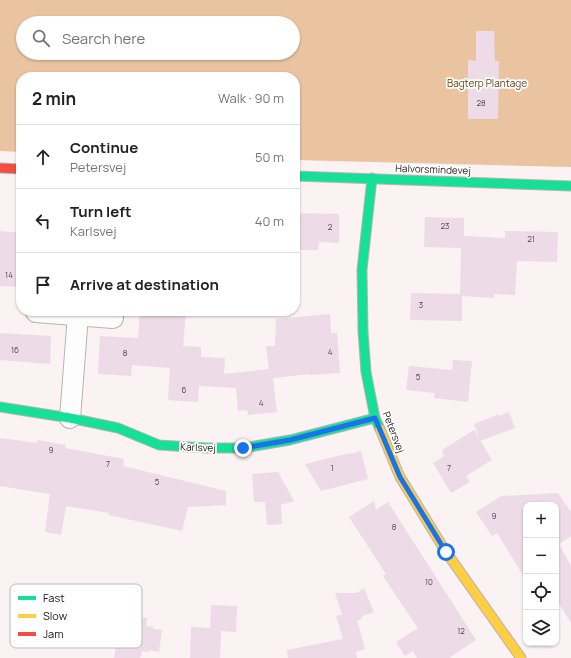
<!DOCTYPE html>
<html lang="en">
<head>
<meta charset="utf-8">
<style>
	body { margin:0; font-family:Manrope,sans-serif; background:#f2f2f2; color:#222 }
	.controls { position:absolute; right:12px; bottom:12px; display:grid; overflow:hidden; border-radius:8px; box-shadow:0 1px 3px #0004 }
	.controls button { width:36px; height:36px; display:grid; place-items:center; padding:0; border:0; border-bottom:1px solid #e0e0e0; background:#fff; color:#222; font:20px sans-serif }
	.stop { position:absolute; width:12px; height:12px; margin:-9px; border:3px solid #1a73e8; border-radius:50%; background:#fff }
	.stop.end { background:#1a73e8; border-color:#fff; box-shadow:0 1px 4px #0008 }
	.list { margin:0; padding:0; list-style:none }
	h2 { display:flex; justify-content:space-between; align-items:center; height:52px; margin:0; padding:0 16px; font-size:17px }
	h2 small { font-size:13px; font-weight:400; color:#767676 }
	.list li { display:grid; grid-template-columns:26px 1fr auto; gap:12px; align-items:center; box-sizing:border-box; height:64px; padding:0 16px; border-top:1px solid #e0e0e0 }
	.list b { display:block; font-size:15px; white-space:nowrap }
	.list p { margin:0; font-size:13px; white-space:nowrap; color:#767676 }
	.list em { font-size:13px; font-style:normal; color:#767676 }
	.icon { flex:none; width:22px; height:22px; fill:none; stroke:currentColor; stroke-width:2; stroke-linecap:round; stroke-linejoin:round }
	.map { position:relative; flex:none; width:571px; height:658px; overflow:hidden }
	.search { position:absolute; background:#fff; box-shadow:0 1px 3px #0004; left:16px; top:16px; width:284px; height:44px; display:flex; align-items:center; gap:10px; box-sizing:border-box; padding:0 14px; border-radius:22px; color:#767676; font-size:15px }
	.panel { position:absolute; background:#fff; box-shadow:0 1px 3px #0004; left:16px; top:72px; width:284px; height:244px; border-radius:16px }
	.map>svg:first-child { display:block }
	.forest { fill:#eac3a1; fill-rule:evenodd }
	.building { fill:#eddbe7 }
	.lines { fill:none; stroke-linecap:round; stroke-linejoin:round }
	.street-casing { stroke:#bbb1b3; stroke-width:22 }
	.fast-casing { stroke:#bbb1b3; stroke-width:11 }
	.slow-casing { stroke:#bbb1b3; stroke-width:11 }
	.jam-casing { stroke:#bbb1b3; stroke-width:11 }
	.street { stroke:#fefdfd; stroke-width:20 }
	.fast { stroke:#16e098; stroke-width:9 }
	.slow { stroke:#ffcf43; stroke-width:9 }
	.jam { stroke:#f24e42; stroke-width:9 }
	.route { stroke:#1a73e8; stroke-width:5 }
	.labels { text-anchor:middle; stroke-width:3.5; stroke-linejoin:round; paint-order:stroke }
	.number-label { font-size:8px; fill:#55464c }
	.park-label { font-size:10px; fill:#6c4111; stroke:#fff }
	.street-label { font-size:10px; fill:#221518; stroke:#fff }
	.key { fill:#fff; stroke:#bdb9ba; stroke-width:1 }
	.key-label { font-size:11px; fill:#221518 }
</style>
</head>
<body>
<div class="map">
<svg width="571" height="658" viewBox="0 0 571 658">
	<rect width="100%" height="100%" fill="#faf2f3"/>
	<path class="forest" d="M0,0H571V167L295,160V77H21V152L0,151ZM23,23H293V53H23Z"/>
	<g class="building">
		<polygon points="476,31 494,31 495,61 499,61 498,119 468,119 468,60 476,61"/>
		<polygon points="295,213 339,214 339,243 319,242 318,250 295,250"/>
		<polygon points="425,217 464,218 464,236 505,238 505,231 558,232 557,262 517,261 515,295 494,294 494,298 462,296 462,321 410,320 411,293 460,294 461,248 424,247"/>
		<polygon points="0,231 21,233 21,287 0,286"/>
		<polygon points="140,311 186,311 183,346 201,347 201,357 225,358 224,374 269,369 266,346 275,346 276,319 330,314 331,333 337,333 340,373 310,375 310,374 273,378 277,412 248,415 247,410 238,411 236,388 199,386 198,402 168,400 170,368 132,365 131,376 98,374 100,336 138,338"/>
		<polygon points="0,333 51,336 50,364 0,360"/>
		<polygon points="453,360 472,361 468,402 434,398 435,393 406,390 409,366 452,370"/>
		<polygon points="509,412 515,428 480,441 474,424 499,414 499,416"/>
		<polygon points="474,430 492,460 466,476 470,482 451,493 433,463 444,456 442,450"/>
		<polygon points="0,438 37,443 38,440 66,445 65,448 124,459 123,466 226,491 226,505 188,507 182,531 109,515 109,513 66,506 61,535 45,532 50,494 0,486"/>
		<polygon points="361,451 368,479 321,491 305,464 350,453 350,454"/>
		<polygon points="278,472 294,501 281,505 282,524 267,525 265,502 254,502 252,474"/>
		<polygon points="558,493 571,512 571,536 559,544 571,566 571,623 556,599 556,505 526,505 526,580 497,533 492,536 476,512 501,496"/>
		<polygon points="374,501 376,510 388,502 476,640 449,658 417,658 413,651 405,656 396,642 418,628 383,576 386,574 349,517"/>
		<polygon points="364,588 374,612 362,616 362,619 357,620 365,649 356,652 357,658 288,658 287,650 343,639 336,616 342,615 335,593 357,593"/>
		<polygon points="211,605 237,606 236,632 221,631 220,658 190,658 191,627 210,628"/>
		<polygon points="122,614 147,618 146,626 153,627 153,629 162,630 159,652 149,650 149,652 142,651 140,658 114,658"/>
	</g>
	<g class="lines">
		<g class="street-casing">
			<g id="street">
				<polyline points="36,312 113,318"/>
				<polyline points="70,418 78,315"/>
			</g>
		</g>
		<g class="fast-casing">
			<g id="fast">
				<polyline points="295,176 571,186"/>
				<polyline points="372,178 362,270 363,331 366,372 375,418 380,429"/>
				<polyline points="0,407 70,418 118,428 159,445 207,448 243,448 290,440 375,418"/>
			</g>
		</g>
		<g class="slow-casing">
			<polyline id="slow" points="380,429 400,477 446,552 521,658"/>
		</g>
		<g class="jam-casing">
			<polyline id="jam" points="0,168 21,169"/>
		</g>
		<use href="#street" class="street"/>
		<use href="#fast" class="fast"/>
		<use href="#slow" class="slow"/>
		<use href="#jam" class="jam"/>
	</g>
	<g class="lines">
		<polyline class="route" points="243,448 290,440 375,418 400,477 446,552"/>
	</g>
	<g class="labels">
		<g class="number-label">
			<text x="481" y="106">28</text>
			<text x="445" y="229">23</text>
			<text x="330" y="230">2</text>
			<text x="531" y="242">21</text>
			<text x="9" y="278">14</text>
			<text x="421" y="308">3</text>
			<text x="15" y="353">16</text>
			<text x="330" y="355">4</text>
			<text x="125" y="356">8</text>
			<text x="418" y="380">5</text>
			<text x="184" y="393">6</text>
			<text x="261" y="406">4</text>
			<text x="51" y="453">9</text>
			<text x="108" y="467">7</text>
			<text x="332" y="471">1</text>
			<text x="449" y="471">7</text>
			<text x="157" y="485">5</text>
			<text x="494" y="519">9</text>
			<text x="394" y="530">8</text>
			<text x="429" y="585">10</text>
			<text x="461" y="634">12</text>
		</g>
		<g class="park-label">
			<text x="487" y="87">Bagterp Plantage</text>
		</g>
		<g class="street-label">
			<text transform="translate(433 169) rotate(2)" y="4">Halvorsmindevej</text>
			<text transform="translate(394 432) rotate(69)" y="4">Petersvej</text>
			<text transform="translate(198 447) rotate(2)" y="4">Karlsvej</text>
		</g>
	</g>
	<rect x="10" y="584" width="132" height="64" rx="6" class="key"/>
	<rect x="18" y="596" width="18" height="4" fill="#16e098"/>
	<rect x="18" y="614" width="18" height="4" fill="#ffcf43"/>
	<rect x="18" y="632" width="18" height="4" fill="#f24e42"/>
	<g class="key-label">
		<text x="43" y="602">Fast</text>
		<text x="43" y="620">Slow</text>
		<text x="43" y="638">Jam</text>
	</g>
</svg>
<div class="controls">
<button>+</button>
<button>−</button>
<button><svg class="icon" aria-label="locate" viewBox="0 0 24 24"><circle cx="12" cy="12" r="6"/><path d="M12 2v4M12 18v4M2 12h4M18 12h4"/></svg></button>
<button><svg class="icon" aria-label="layers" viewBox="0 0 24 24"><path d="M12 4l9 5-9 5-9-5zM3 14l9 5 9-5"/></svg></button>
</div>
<div class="stop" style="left:446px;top:552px"></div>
<div class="stop end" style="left:243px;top:448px"></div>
<div class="search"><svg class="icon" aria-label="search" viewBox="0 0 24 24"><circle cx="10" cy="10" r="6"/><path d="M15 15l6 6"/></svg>Search here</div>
<section class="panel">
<h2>2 min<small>Walk · 90 m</small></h2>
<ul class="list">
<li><svg class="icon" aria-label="ahead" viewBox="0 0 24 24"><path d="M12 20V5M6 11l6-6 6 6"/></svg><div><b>Continue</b><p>Petersvej</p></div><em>50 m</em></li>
<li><svg class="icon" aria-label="left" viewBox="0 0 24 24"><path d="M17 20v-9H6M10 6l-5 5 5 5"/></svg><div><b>Turn left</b><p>Karlsvej</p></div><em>40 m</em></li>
<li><svg class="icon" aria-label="arrive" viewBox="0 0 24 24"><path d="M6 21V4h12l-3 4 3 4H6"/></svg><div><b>Arrive at destination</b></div></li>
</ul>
</section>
</div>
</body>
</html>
